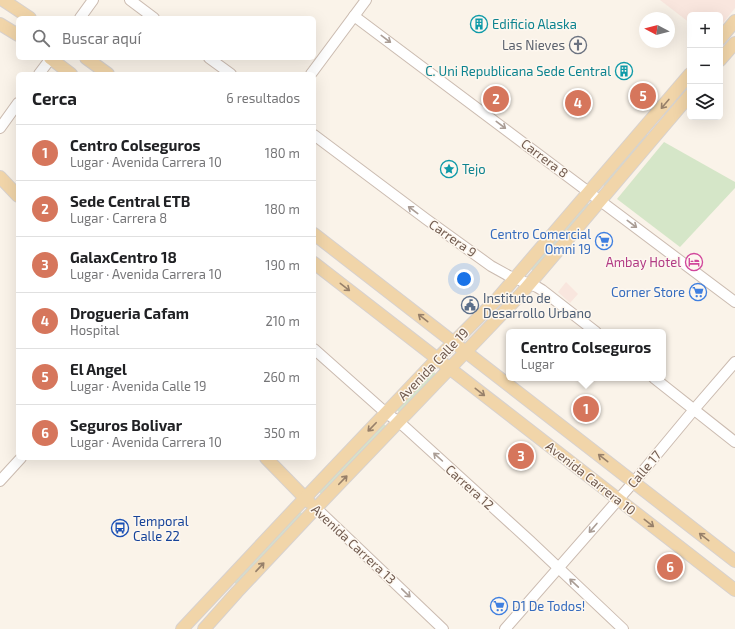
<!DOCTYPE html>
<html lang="es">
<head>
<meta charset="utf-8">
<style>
	body { margin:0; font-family:"Exo 2",sans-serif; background:#f2f2f2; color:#202124 }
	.controls { position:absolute; right:12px; top:12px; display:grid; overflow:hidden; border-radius:6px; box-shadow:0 4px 16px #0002 }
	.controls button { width:36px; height:36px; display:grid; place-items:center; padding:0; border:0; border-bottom:1px solid #e0e0e0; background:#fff; color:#202124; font:20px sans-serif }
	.compass { position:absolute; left:639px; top:12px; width:36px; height:36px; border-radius:50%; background:#fff; box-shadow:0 4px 16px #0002; rotate:277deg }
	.you { position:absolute; left:464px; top:279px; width:14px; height:14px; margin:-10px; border:3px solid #fff; border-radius:50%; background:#1a73e8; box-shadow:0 0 0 6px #1a73e833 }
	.badge { display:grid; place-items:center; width:26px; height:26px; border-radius:50%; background:#d6765c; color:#fff; font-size:13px; font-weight:700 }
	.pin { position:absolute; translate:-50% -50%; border:2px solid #fff; box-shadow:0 1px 4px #0006 }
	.popup { position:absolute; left:506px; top:329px; width:160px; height:52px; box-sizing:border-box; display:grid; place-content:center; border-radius:6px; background:#fff; filter:drop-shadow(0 1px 3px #0005); font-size:13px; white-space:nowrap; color:#757577 }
	.popup b { font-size:15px; color:#202124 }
	.popup::after { content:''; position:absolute; left:50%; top:100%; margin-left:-8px; border:8px solid transparent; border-top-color:#fff }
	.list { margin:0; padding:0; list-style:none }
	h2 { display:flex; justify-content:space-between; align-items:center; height:52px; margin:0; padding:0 16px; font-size:17px }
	h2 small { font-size:13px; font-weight:400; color:#757577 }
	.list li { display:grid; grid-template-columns:26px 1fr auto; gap:12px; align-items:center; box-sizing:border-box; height:56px; padding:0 16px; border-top:1px solid #e0e0e0 }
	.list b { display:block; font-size:15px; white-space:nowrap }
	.list p { margin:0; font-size:13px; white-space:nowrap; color:#757577 }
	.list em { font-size:13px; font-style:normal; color:#757577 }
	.icon { flex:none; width:22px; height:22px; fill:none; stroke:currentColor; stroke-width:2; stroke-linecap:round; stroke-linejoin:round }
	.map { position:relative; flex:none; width:735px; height:629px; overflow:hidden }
	.search { position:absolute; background:#fff; box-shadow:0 4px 16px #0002; left:16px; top:16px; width:300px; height:44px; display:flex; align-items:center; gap:10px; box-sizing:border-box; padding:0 14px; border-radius:6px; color:#757577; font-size:15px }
	.panel { position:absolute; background:#fff; box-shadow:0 4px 16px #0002; left:16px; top:72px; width:300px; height:388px; border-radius:6px }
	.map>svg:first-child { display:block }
	.commercial { fill:#f9e6de }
	.green { fill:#d5e6c8 }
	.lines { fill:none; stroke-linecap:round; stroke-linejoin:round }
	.minor-casing { stroke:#cbbbb0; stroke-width:12 }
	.major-casing { stroke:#d7d1ce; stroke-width:14 }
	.minor { stroke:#fff; stroke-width:10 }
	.major { stroke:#f1d5a9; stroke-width:12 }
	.oneway { stroke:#aa9d95 }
	.oneway2 { stroke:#97806a }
	.labels { text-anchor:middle; stroke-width:3; stroke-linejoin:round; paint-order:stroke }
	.culture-label { font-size:13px; fill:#0d838f; stroke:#fdf7ef; text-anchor:start }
	.worship-label { font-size:13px; fill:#5b616d; stroke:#fdf7ef; text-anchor:end }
	.street-label { font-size:13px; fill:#715b4f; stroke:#fdf7ef }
	.shop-label { font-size:13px; fill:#366cbe; stroke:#fdf7ef; text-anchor:end }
	.hotel-label { font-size:13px; fill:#b23c85; stroke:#fdf7ef; text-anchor:end }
	.service-label { font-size:13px; fill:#4e5e75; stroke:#fdf7ef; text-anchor:start }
	.transit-label { font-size:13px; fill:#164399; stroke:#fdf7ef; text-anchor:start }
</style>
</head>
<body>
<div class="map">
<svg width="735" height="629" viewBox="0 0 735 629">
	<rect width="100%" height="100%" fill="#faf3e9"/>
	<g class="commercial">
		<polygon points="660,0 735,0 735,8 720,27 720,15 690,15 690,23"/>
		<polygon points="566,282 578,294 570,303 558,292"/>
	</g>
	<g class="green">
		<polygon points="690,80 690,89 666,118 662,114"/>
		<polygon points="645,132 649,137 606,188 602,184"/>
		<polygon points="664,142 735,182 735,188 680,247 617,199"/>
		<polygon points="587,203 592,206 535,273 531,269"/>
		<polygon points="433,371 436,374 400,413 397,410"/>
		<polygon points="384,424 387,427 323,496 319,492"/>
		<polygon points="300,511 303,515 237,585 233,581"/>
	</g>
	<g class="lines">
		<g class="minor-casing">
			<g id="minor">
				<polyline points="130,0 154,18"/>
				<polyline points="354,16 735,302"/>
				<polyline points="80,18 93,0"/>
				<polyline points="209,58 231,74"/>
				<polyline points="39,74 51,58"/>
				<polyline points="311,74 366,0"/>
				<polyline points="0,128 18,103"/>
				<polyline points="314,135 426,219 491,266 509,276 537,287 542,290 596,332"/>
				<polyline points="314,349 386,413 399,422 407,429 530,541 623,629"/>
				<polyline points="654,378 735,442"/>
				<polyline points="0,481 21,458"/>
				<polyline points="316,508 443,629"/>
				<polyline points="505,629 638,477 697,406 735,362"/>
			</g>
		</g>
		<g class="major-casing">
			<g id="major">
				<polyline points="3,0 30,18"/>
				<polyline points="0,24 18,35"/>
				<polyline points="720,39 735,21"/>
				<polyline points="50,58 71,74"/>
				<polyline points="86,58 108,74"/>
				<polyline points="720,60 735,43"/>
				<polyline points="0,177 18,196"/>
				<polyline points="314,234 735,561"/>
				<polyline points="314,263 735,590"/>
				<polyline points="266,458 309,502"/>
				<polyline points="182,629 305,498 437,359 497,299 690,74"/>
				<polyline points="204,629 237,592 316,508 521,294 690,95"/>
			</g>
		</g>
		<use href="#minor" class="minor"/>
		<use href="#major" class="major"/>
	</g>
	<defs><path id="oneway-shaft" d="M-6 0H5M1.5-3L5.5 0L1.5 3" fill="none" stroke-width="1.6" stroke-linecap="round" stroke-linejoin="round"/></defs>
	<g class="oneway">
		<use href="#oneway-shaft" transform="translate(386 39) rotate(37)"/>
		<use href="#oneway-shaft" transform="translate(501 125) rotate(37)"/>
		<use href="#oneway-shaft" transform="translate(413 210) rotate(-143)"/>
		<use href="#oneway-shaft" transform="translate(632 224) rotate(37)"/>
		<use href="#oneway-shaft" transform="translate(438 457) rotate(-138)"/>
		<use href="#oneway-shaft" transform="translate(593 528) rotate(131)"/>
		<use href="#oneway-shaft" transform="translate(574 583) rotate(-137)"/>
		<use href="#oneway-shaft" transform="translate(406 593) rotate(44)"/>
	</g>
	<g class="oneway2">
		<use href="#oneway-shaft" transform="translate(665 104) rotate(130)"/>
		<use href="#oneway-shaft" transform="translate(345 287) rotate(38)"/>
		<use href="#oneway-shaft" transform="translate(423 318) rotate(-142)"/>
		<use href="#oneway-shaft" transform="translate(480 392) rotate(38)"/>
		<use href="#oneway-shaft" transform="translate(372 427) rotate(134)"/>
		<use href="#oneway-shaft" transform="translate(603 458) rotate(-142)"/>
		<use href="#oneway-shaft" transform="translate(343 480) rotate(-46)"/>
		<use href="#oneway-shaft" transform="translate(649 523) rotate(38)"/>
		<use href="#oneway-shaft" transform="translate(704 537) rotate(-142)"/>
		<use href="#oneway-shaft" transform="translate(260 567) rotate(-47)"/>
	</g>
	<defs>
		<g id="building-ring" transform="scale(0.9)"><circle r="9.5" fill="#fdf7ef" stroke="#0f9aa8" stroke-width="1.5"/><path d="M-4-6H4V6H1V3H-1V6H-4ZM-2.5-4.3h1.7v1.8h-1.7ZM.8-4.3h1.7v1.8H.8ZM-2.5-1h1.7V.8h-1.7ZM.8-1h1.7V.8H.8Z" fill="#0f9aa8"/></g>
		<g id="church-ring" transform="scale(0.9)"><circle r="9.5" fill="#fdf7ef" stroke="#6b7280" stroke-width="1.5"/><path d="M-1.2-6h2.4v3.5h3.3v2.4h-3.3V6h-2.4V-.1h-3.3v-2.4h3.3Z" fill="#6b7280"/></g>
		<g id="sight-ring" transform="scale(0.9)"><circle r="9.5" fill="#fdf7ef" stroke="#0f9aa8" stroke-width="1.5"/><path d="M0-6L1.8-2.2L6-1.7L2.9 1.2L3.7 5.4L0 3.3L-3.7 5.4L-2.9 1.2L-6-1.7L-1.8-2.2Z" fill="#0f9aa8"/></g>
		<g id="supermarket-ring" transform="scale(0.9)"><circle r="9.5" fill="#fdf7ef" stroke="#3f7fe0" stroke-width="1.5"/><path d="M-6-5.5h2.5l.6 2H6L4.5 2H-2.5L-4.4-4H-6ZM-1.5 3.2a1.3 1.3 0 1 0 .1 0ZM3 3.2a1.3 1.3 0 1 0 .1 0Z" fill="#3f7fe0"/></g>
		<g id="hotel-ring" transform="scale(0.9)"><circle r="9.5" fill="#fdf7ef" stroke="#d1479c" stroke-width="1.5"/><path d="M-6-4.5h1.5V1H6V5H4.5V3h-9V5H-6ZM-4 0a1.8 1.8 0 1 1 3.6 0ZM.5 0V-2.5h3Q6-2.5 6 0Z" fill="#d1479c"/></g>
		<g id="civic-ring" transform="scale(0.9)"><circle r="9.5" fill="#fdf7ef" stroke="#5c6f8a" stroke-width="1.5"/><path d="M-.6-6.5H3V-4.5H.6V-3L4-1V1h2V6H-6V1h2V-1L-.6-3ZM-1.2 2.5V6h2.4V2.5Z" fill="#5c6f8a"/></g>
		<g id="bus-ring" transform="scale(0.9)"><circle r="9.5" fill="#fdf7ef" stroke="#1a4fb4" stroke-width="1.5"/><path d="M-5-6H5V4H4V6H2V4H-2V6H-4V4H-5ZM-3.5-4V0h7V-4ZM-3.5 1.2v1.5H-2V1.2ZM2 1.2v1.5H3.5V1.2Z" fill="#1a4fb4"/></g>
	</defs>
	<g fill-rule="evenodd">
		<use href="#building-ring" x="479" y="24"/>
		<use href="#church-ring" x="578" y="45"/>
		<use href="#building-ring" x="624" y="71"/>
		<use href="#sight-ring" x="449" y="169"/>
		<use href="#supermarket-ring" x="604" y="241"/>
		<use href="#hotel-ring" x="694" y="262"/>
		<use href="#supermarket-ring" x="698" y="292"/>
		<use href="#civic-ring" x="470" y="305"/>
		<use href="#bus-ring" x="120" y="528"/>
		<use href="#supermarket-ring" x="499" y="606"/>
	</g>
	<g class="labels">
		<g class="culture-label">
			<text x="492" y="29">Edificio Alaska</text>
			<text x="611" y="76" text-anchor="end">C. Uni Republicana Sede Central</text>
			<text x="462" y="174">Tejo</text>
		</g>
		<g class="worship-label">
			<text x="565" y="50">Las Nieves</text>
		</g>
		<g class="street-label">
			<text transform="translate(545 158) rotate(37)" y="5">Carrera 8</text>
			<text transform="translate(453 238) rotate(35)" y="5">Carrera 9</text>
			<text transform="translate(433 364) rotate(-46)" y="5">Avenida Calle 19</text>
			<text transform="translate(644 469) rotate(-50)" y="5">Calle 17</text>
			<text transform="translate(591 478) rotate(38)" y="5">Avenida Carrera 10</text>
			<text transform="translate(470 487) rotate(42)" y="5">Carrera 12</text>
			<text transform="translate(354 544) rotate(43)" y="5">Avenida Carrera 13</text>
		</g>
		<g class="shop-label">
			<text x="591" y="239">Centro Comercial<tspan x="591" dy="15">Omni 19</tspan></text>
			<text x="685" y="297">Corner Store</text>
			<text x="512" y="611" text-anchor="start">D1 De Todos!</text>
		</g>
		<g class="hotel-label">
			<text x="681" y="267">Ambay Hotel</text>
		</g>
		<g class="service-label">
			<text x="483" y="303">Instituto de<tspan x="483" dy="15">Desarrollo Urbano</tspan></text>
		</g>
		<g class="transit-label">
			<text x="133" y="526">Temporal<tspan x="133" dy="15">Calle 22</tspan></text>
		</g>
	</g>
</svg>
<div class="controls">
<button>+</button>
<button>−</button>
<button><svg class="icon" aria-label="layers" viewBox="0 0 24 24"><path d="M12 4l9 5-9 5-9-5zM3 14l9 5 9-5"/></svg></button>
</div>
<svg class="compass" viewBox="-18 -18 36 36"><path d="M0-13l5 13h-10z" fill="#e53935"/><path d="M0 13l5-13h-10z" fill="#757577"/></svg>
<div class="you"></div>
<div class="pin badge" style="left:586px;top:409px">1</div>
<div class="popup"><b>Centro Colseguros</b>Lugar</div>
<div class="pin badge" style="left:496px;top:99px">2</div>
<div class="pin badge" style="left:521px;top:456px">3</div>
<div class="pin badge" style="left:578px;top:103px">4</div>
<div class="pin badge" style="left:643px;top:96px">5</div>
<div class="pin badge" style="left:670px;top:567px">6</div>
<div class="search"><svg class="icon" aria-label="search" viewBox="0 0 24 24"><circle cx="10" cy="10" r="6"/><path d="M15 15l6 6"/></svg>Buscar aquí</div>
<section class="panel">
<h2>Cerca<small>6 resultados</small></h2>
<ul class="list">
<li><span class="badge">1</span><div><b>Centro Colseguros</b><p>Lugar · Avenida Carrera 10</p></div><em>180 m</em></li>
<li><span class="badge">2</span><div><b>Sede Central ETB</b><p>Lugar · Carrera 8</p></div><em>180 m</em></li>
<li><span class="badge">3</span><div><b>GalaxCentro 18</b><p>Lugar · Avenida Carrera 10</p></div><em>190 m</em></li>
<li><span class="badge">4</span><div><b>Drogueria Cafam</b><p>Hospital</p></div><em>210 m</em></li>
<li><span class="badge">5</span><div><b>El Angel</b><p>Lugar · Avenida Calle 19</p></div><em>260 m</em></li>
<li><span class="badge">6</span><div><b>Seguros Bolivar</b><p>Lugar · Avenida Carrera 10</p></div><em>350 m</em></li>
</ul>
</section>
</div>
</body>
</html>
